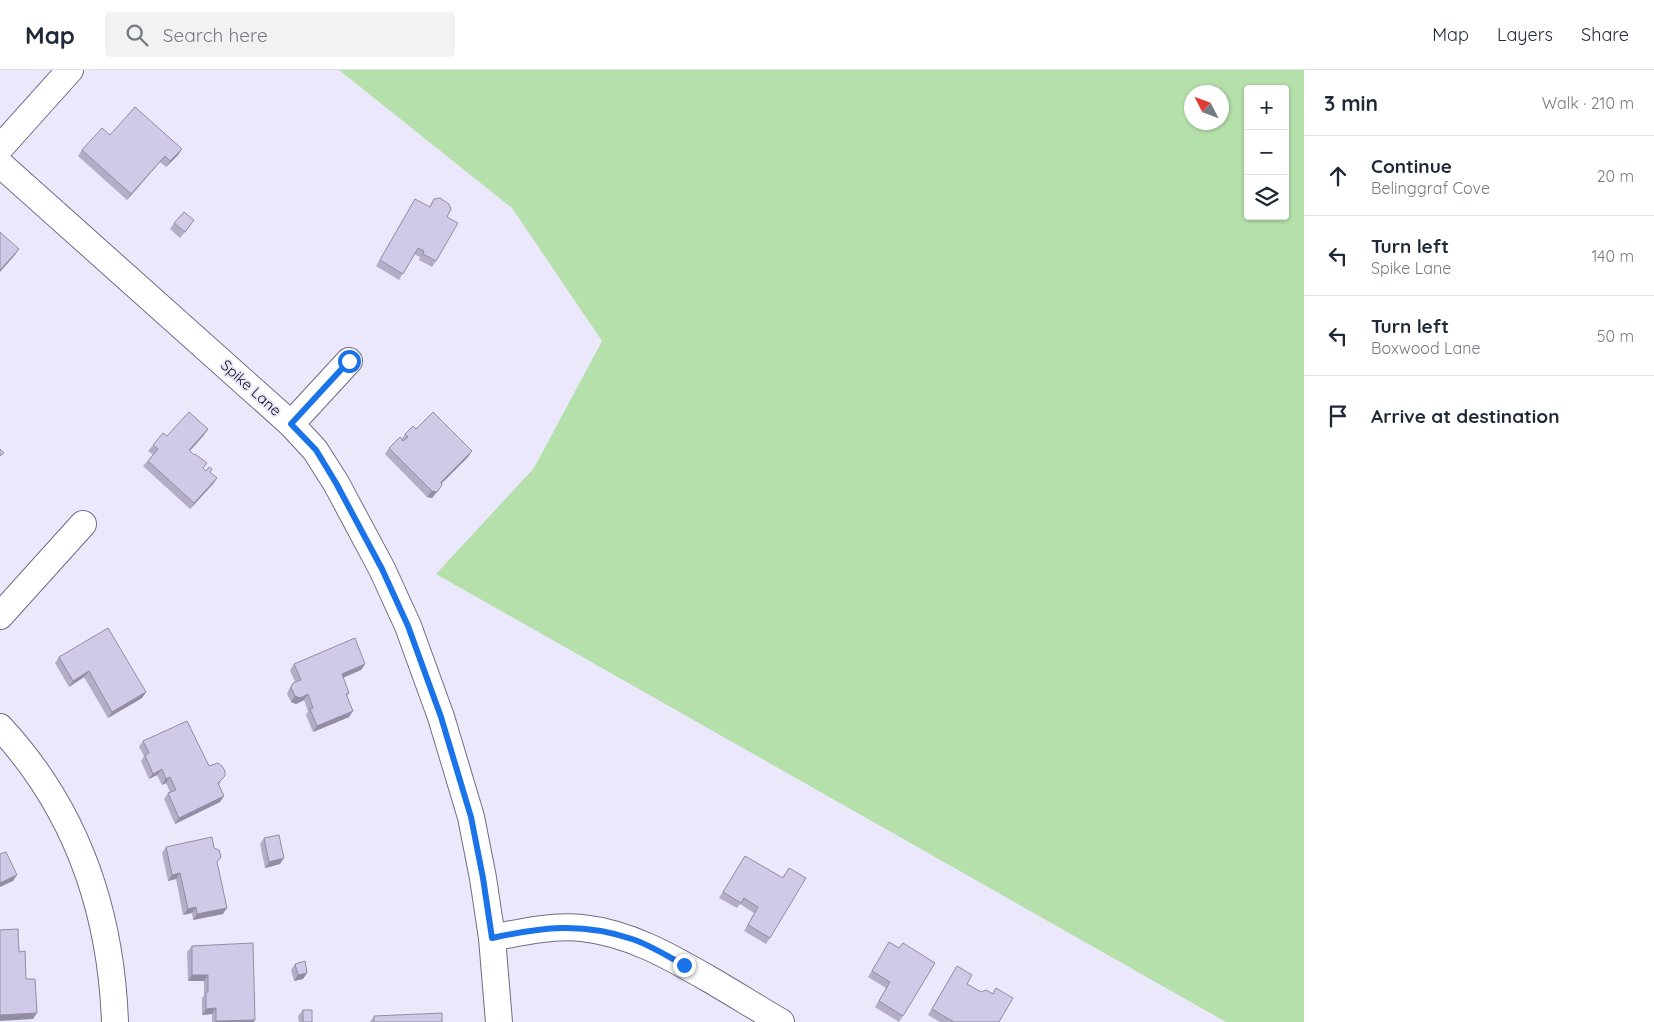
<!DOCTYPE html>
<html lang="en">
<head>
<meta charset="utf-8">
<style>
	body { margin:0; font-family:Quicksand,sans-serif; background:#f2f2f3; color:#1f2937 }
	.controls { position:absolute; right:15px; top:15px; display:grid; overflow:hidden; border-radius:5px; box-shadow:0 1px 4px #0004 }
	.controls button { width:45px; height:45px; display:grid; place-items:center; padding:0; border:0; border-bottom:1px solid #e0e1e3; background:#fff; color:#1f2937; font:25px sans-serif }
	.compass { position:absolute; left:1184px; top:15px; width:45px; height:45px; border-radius:50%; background:#fff; box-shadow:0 1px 4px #0004; rotate:312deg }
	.stop { position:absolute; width:15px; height:15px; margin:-11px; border:4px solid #1a73e8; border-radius:50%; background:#fff }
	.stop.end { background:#1a73e8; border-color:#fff; box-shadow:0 1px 5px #0008 }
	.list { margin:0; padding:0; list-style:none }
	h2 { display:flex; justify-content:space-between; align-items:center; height:65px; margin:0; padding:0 20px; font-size:21px }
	h2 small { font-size:16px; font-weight:400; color:#747a83 }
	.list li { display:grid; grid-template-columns:32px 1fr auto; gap:15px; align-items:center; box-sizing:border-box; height:80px; padding:0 20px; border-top:1px solid #e0e1e3 }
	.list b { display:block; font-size:19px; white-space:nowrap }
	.list p { margin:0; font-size:16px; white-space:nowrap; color:#747a83 }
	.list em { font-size:16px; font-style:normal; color:#747a83 }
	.icon { flex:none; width:28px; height:28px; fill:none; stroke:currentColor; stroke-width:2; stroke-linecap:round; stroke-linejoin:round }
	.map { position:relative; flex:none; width:1304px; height:952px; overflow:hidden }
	header { display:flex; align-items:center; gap:30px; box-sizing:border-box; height:70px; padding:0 25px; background:#fff; border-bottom:1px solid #e0e1e3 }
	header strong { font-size:24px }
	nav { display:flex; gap:28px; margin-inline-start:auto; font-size:18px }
	.search { width:350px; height:45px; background:#f2f2f3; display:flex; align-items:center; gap:12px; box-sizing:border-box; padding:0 18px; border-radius:5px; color:#747a83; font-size:19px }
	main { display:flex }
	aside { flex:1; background:#fff }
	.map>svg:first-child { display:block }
	.green { fill:#b5dfab; fill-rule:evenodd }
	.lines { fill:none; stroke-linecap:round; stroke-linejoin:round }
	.street-casing { stroke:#716b86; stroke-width:28 }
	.street { stroke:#fff; stroke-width:26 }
	.wall { fill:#b3adc8 }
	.shaded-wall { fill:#928da2 }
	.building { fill:#d0c9e8; stroke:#928da2 }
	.route { stroke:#1a73e8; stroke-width:6 }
	.labels { text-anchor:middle; stroke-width:4; stroke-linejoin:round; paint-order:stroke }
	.street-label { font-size:15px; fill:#100d18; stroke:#ece8fb }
</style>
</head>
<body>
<header>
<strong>Map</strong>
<div class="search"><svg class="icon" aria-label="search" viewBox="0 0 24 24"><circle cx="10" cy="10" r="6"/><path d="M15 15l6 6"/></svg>Search here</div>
<nav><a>Map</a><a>Layers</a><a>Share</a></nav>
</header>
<main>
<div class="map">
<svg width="1304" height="952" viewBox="0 0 1304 952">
	<rect width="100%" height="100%" fill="#ece8fb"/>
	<path class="green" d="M339,0H1304V952H1226L436,504L534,398L602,271L512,138ZM1248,19H1285V146H1248ZM1192,22H1222V52H1192Z"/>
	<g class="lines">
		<g class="street-casing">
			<g id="street">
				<polyline points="0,78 70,0"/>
				<polyline points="0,94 291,354 315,380 336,413 382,499 408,556 441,647 471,747 483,808 492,868 499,952"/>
				<polyline points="291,354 349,291"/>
				<polyline points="0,546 83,454"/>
				<path d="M0,657C76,739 111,841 115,952"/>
				<path d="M492,868C521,862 552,855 582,858C629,863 669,886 709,909C733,923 757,938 781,952"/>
			</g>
		</g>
		<use href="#street" class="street"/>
	</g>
	<g class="wall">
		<polygon points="110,65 182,79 178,85 166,97 160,92 127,130 78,86 82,80"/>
		<polygon points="415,129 429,137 434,129 447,147 436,191 432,197 419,190 420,187 414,184 399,210 376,196"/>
		<polygon points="174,153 190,156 180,168 170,159"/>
		<polygon points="208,359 204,365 190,381 203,398 206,401 210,402 217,408 213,414 190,439 143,396 153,385 148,381 153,375 167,366"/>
		<polygon points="416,359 468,387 442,413 438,421 432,428 427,427 385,384 389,378 402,369 405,364"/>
		<polygon points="59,587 146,622 142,628 108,648 84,607 69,617 55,593"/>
		<polygon points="294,594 365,594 361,600 343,608 349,623 347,626 349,647 313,662 306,645 308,641 304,630 296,634 291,632 287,624 289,619 293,613 295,612 290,600"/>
		<polygon points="143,671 209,696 221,712 219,714 220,732 175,754 164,729 168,723 170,722 166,713 162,715 157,705 149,709 141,691 144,686 139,677"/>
		<polygon points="264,768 280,794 265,798 260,774"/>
		<polygon points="166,777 217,792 223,844 193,850 192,843 183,845 176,809 168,811 162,783"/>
		<polygon points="745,786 782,808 789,798 770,868 766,874 744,861 754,843 740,834 737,838 719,828"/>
		<polygon points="889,872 903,946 899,952 875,937 886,918 868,907"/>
		<polygon points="192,876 254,952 212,952 212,944 202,945 202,928 204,925 204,911 188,911 187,882"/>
		<polygon points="295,894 307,903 303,909 294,911 291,900"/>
		<polygon points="957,896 967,914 981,922 992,924 996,918 999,952 940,952 928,945"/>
		<polygon points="303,940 312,952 299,952 298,946"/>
		<polygon points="374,946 442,952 370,952"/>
	</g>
	<g class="shaded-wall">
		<polygon points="182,79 178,85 166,97 170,91"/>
		<polygon points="165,86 160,92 127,130 131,124"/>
		<polygon points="19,179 15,185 0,202 0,200"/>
		<polygon points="208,359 204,365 185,386 189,380"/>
		<polygon points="472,381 468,387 437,418 441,412"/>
		<polygon points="217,408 213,414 190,439 194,433"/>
		<polygon points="442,415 432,428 427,427 432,421"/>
		<polygon points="365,594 361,600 337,610 342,604"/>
		<polygon points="89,601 84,607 69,617 73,611"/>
		<polygon points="146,622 142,628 108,648 112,642"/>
		<polygon points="308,624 304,630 296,634 291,632 295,626"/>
		<polygon points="353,641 349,647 313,662 317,656"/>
		<polygon points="162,699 157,705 149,709 153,704"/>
		<polygon points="170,707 166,713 162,715 166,709"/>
		<polygon points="224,726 220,732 175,754 179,748"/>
		<polygon points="284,788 280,794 265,798 269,792"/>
		<polygon points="180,803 176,809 168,811 172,805"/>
		<polygon points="17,805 13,811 0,817 0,813"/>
		<polygon points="196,837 192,843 183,845 188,839"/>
		<polygon points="227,838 223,844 193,850 197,844"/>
		<polygon points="307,903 303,909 294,911 298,905"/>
		<polygon points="192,905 208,905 204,911 188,911"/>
		<polygon points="216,938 212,944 202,945 206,939"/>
		<polygon points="37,943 33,949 0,951 0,945"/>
		<polygon points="255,950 254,952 215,952 216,951"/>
	</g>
	<g class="building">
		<polygon points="135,37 182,79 170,91 165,86 131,124 82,80 102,58 110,65"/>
		<polygon points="440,128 449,134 451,139 447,147 458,153 436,191 423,184 424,181 418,178 403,204 380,190 415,129 430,137 434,129"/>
		<polygon points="184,142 194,150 185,162 174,153"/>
		<polygon points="0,162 19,179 0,200"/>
		<polygon points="189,342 208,359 189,380 194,385 195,384 207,393 203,398 206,401 209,397 212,399 210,402 217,408 194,433 148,391 158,379 153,375 163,363 167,366"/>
		<polygon points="433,342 472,381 441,412 442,415 437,422 432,421 389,378 400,367 403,371 408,367 405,364 413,356 416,359"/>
		<polygon points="0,379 4,383 0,386"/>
		<polygon points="108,558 146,622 112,642 89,601 73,611 59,587"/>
		<polygon points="355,568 365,594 342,604 349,623 346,624 353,641 317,656 310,639 313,638 308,624 300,628 295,626 291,618 293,613 301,610 294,594"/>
		<polygon points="187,651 209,696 218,693 222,696 225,701 225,706 218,713 224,726 179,748 168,723 176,720 170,707 166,709 162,699 153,704 145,685 149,683 143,671"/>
		<polygon points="279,765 284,788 269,792 264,768"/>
		<polygon points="212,767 214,778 219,780 221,787 217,792 227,838 197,844 196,837 188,839 180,803 172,805 166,777"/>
		<polygon points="6,782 17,805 0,813 0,784"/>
		<polygon points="745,786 783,808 789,798 806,808 770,868 748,855 758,837 744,828 741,833 723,822"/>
		<polygon points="18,859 19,882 25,881 26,909 35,909 37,943 0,945 0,860"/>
		<polygon points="889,872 899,878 903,873 935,893 903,946 879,931 890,912 872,901"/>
		<polygon points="253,873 255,950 216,951 216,938 206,939 206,922 208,922 208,905 192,905 192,876"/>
		<polygon points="305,891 307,903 298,905 295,894"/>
		<polygon points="957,896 972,905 967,914 981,922 986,920 993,924 996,918 1013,928 999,952 954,952 932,939"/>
		<rect x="303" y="940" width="9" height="12"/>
		<polygon points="442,943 442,952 374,952 374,946"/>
	</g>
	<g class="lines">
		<path class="route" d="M349,291L291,354L316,380L336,413L382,499L408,556L441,647L471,747L483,808L492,868C542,857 582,852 632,869C650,875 667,886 684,895"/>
	</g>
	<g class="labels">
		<g class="street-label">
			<text transform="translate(251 318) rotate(42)" y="5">Spike Lane</text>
		</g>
	</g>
</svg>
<div class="controls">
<button>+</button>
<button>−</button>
<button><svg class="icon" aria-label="layers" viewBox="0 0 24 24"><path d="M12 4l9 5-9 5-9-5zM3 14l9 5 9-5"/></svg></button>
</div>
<svg class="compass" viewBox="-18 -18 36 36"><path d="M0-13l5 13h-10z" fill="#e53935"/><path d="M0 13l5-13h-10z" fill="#747a83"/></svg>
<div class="stop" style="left:349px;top:291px"></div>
<div class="stop end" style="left:684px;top:895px"></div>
</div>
<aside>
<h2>3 min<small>Walk · 210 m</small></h2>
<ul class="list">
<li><svg class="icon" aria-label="ahead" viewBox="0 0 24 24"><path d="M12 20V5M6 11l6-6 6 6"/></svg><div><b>Continue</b><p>Belinggraf Cove</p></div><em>20 m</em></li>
<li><svg class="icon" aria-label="left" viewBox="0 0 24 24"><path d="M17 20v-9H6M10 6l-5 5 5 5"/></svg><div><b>Turn left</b><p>Spike Lane</p></div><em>140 m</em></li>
<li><svg class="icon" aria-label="left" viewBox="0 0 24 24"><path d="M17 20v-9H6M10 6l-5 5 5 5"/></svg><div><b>Turn left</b><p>Boxwood Lane</p></div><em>50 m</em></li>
<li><svg class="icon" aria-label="arrive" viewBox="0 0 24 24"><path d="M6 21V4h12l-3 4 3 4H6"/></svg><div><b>Arrive at destination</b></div></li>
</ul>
</aside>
</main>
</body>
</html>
